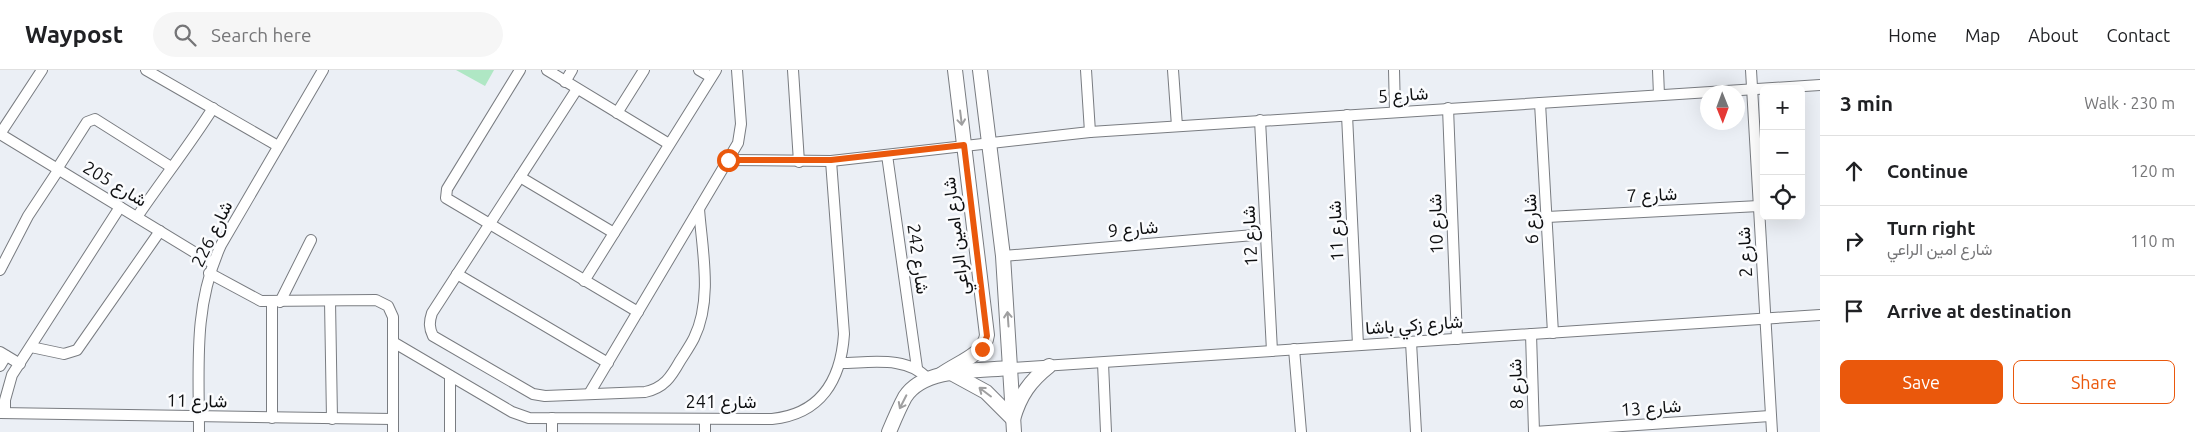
<!DOCTYPE html>
<html lang="en">
<head>
<meta charset="utf-8">
<style>
	body { margin:0; font-family:Ubuntu,Vazirmatn,sans-serif; background:#f6f6f6; color:#202124 }
	.controls { position:absolute; right:15px; top:15px; display:grid; overflow:hidden; border-radius:8px; box-shadow:0 5px 20px #0002 }
	.controls button { width:45px; height:45px; display:grid; place-items:center; padding:0; border:0; border-bottom:1px solid #e0e0e0; background:#fff; color:#202124; font:25px sans-serif }
	.compass { position:absolute; left:1700px; top:15px; width:45px; height:45px; border-radius:50%; background:#fff; box-shadow:0 5px 20px #0002; rotate:179deg }
	.stop { position:absolute; width:15px; height:15px; margin:-11px; border:4px solid #ea580c; border-radius:50%; background:#fff }
	.stop.end { background:#ea580c; border-color:#fff; box-shadow:0 1px 5px #0008 }
	.list { margin:0; padding:0; list-style:none }
	h2 { display:flex; justify-content:space-between; align-items:center; height:65px; margin:0; padding:0 20px; font-size:21px }
	h2 small { font-size:16px; font-weight:400; color:#757577 }
	.list li { display:grid; grid-template-columns:32px 1fr auto; gap:15px; align-items:center; box-sizing:border-box; height:70px; padding:0 20px; border-top:1px solid #e0e0e0 }
	.list b { display:block; font-size:19px; white-space:nowrap }
	.list p { margin:0; font-size:16px; white-space:nowrap; color:#757577 }
	.list em { font-size:16px; font-style:normal; color:#757577 }
	.actions { display:flex; gap:10px; padding:15px 20px }
	.actions a { flex:1; padding:11px 0; border:1px solid #ea580c; border-radius:8px; text-align:center; font-size:18px; color:#ea580c }
	.actions .main { background:#ea580c; color:#fff }
	.icon { flex:none; width:28px; height:28px; fill:none; stroke:currentColor; stroke-width:2; stroke-linecap:round; stroke-linejoin:round }
	.map { position:relative; flex:none; width:1820px; height:362px; overflow:hidden }
	header { display:flex; align-items:center; gap:30px; box-sizing:border-box; height:70px; padding:0 25px; background:#fff; border-bottom:1px solid #e0e0e0 }
	header strong { font-size:24px }
	nav { display:flex; gap:28px; margin-inline-start:auto; font-size:18px }
	.search { width:350px; height:45px; background:#f6f6f6; display:flex; align-items:center; gap:12px; box-sizing:border-box; padding:0 18px; border-radius:28px; color:#757577; font-size:19px }
	main { display:flex }
	aside { flex:1; background:#fff }
	.map>svg:first-child { display:block }
	.green { fill:#afe7c4 }
	.lines { fill:none; stroke-linecap:round; stroke-linejoin:round }
	.minor-casing { stroke:#797c81; stroke-width:12 }
	.tertiary-casing { stroke:#797c81; stroke-width:16 }
	.minor { stroke:#fff; stroke-width:10 }
	.tertiary { stroke:#fff; stroke-width:14 }
	.oneway { stroke:#9f9fa0 }
	.route { stroke:#ea580c; stroke-width:6 }
	.labels { text-anchor:middle; stroke-width:5; stroke-linejoin:round; paint-order:stroke }
	.street-label { font-size:18px; fill:#0f1012; stroke:#fbfcfe }
</style>
</head>
<body>
<header>
<strong>Waypost</strong>
<div class="search"><svg class="icon" aria-label="search" viewBox="0 0 24 24"><circle cx="10" cy="10" r="6"/><path d="M15 15l6 6"/></svg>Search here</div>
<nav><a>Home</a><a>Map</a><a>About</a><a>Contact</a></nav>
</header>
<main>
<div class="map">
<svg width="1820" height="362" viewBox="0 0 1820 362">
	<rect width="100%" height="100%" fill="#ebeff5"/>
	<polygon class="green" points="456,0 494,0 485,16"/>
	<g class="lines">
		<g class="minor-casing">
			<g id="minor">
				<polyline points="42,0 0,64 212,193"/>
				<polyline points="146,0 278,76"/>
				<polyline points="520,0 447,119 446,128 638,242"/>
				<polyline points="547,0 669,74"/>
				<polyline points="699,0 711,7"/>
				<polyline points="793,0 799,92"/>
				<polyline points="1086,0 1090,62"/>
				<polyline points="1173,0 1177,56"/>
				<polyline points="1394,0 1395,42"/>
				<polyline points="1658,0 1659,25"/>
				<polyline points="1751,0 1772,362"/>
				<polyline points="565,12 572,0"/>
				<path d="M577,19L432,243C429,252 429,258 433,266L533,324L545,326L645,322C664,318 671,307 680,291C685,283 690,276 694,268C713,230 702,179 699,139"/>
				<polyline points="1540,33 1553,263"/>
				<polyline points="1448,38 1457,269"/>
				<polyline points="617,43 644,0"/>
				<polyline points="1347,45 1358,275"/>
				<polyline points="1260,50 1272,281"/>
				<polyline points="887,85 917,298"/>
				<polyline points="728,90 831,91 1090,62 1820,15"/>
				<polyline points="57,99 87,52 95,49 171,97"/>
				<polyline points="520,107 614,163"/>
				<path d="M137,147C162,110 189,76 213,38"/>
				<polyline points="1547,147 1759,136"/>
				<polyline points="1003,186 1266,164"/>
				<polyline points="0,200 28,146 59,99"/>
				<polyline points="209,203 261,231 376,230 388,236 393,247 393,362"/>
				<polyline points="457,204 608,293"/>
				<polyline points="584,211 716,0"/>
				<polyline points="330,231 332,349"/>
				<polyline points="280,232 311,170"/>
				<polyline points="1531,264 1534,362"/>
				<path d="M393,272L512,342L529,348L772,349C821,344 841,310 844,264L831,91"/>
				<polyline points="1411,272 1416,362"/>
				<polyline points="31,277 64,284 77,280 160,161"/>
				<polyline points="1294,279 1301,362"/>
				<polyline points="0,282 20,294"/>
				<path d="M840,293C869,293 907,285 928,309"/>
				<polyline points="1103,293 1106,362"/>
				<polyline points="0,296 6,286"/>
				<polyline points="1011,298 1820,245"/>
				<polyline points="589,324 738,73 741,54 737,0"/>
				<polyline points="0,343 393,349"/>
				<polyline points="5,343 5,330 12,305 120,137"/>
				<polyline points="272,348 272,232"/>
				<polyline points="705,349 705,362"/>
				<path d="M199,362C199,296 193,236 221,175L323,0"/>
				<polyline points="450,362 450,306"/>
				<polyline points="552,362 552,348"/>
				<polyline points="1534,362 1770,346"/>
			</g>
		</g>
		<g class="tertiary-casing">
			<g id="tertiary">
				<polyline points="980,0 1003,186 1014,362"/>
				<path d="M942,304C957,293 985,284 987,265L955,0"/>
				<path d="M953,304L986,322L1013,349C1020,325 1030,311 1049,296"/>
				<path d="M889,362C894,350 899,338 905,327C924,297 979,301 1011,298"/>
			</g>
		</g>
		<use href="#minor" class="minor"/>
		<use href="#tertiary" class="tertiary"/>
	</g>
	<defs><path id="oneway-shaft" d="M-6 0H5M1.5-3L5.5 0L1.5 3" fill="none" stroke-width="1.6" stroke-linecap="round" stroke-linejoin="round" transform="scale(1.25)"/></defs>
	<g class="oneway">
		<use href="#oneway-shaft" transform="translate(961 48) rotate(83)"/>
		<use href="#oneway-shaft" transform="translate(1008 249) rotate(-94)"/>
		<use href="#oneway-shaft" transform="translate(985 322) rotate(-143)"/>
		<use href="#oneway-shaft" transform="translate(903 332) rotate(117)"/>
	</g>
	<g class="lines">
		<polyline class="route" points="728,90 831,90 964,75 987,266 982,279"/>
	</g>
	<g class="labels">
		<g class="street-label">
			<text transform="translate(1403 25) rotate(-4)" y="6">شارع 5</text>
			<text transform="translate(115 114) rotate(31)" y="6">شارع 205</text>
			<text transform="translate(1652 125) rotate(-3)" y="6">شارع 7</text>
			<text transform="translate(1531 149) rotate(-93)" y="6">شارع 6</text>
			<text transform="translate(1436 154) rotate(-92)" y="6">شارع 10</text>
			<text transform="translate(1133 159) rotate(-5)" y="6">شارع 9</text>
			<text transform="translate(1336 161) rotate(-93)" y="6">شارع 11</text>
			<text transform="translate(212 164) rotate(-64)" y="6">شارع 226</text>
			<text transform="translate(956 166) rotate(-97)" y="6">شارع امين الراعي</text>
			<text transform="translate(1250 166) rotate(-93)" y="6">شارع 12</text>
			<text transform="translate(1745 182) rotate(-93)" y="6">شارع 2</text>
			<text transform="translate(918 189) rotate(82)" y="6">شارع 242</text>
			<text transform="translate(1414 255) rotate(-4)" y="6">شارع زكي باشا</text>
			<text transform="translate(1516 314) rotate(-92)" y="6">شارع 8</text>
			<text transform="translate(197 331) rotate(1)" y="6">شارع 11</text>
			<text x="721" y="338">شارع 241</text>
			<text transform="translate(1651 338) rotate(-4)" y="6">شارع 13</text>
		</g>
	</g>
</svg>
<div class="controls">
<button>+</button>
<button>−</button>
<button><svg class="icon" aria-label="locate" viewBox="0 0 24 24"><circle cx="12" cy="12" r="6"/><path d="M12 2v4M12 18v4M2 12h4M18 12h4"/></svg></button>
</div>
<svg class="compass" viewBox="-18 -18 36 36"><path d="M0-13l5 13h-10z" fill="#e53935"/><path d="M0 13l5-13h-10z" fill="#757577"/></svg>
<div class="stop" style="left:728px;top:90px"></div>
<div class="stop end" style="left:982px;top:279px"></div>
</div>
<aside>
<h2>3 min<small>Walk · 230 m</small></h2>
<ul class="list">
<li><svg class="icon" aria-label="ahead" viewBox="0 0 24 24"><path d="M12 20V5M6 11l6-6 6 6"/></svg><div><b>Continue</b></div><em>120 m</em></li>
<li><svg class="icon" aria-label="right" viewBox="0 0 24 24"><path d="M7 20v-9h11M14 6l5 5-5 5"/></svg><div><b>Turn right</b><p>شارع امين الراعي</p></div><em>110 m</em></li>
<li><svg class="icon" aria-label="arrive" viewBox="0 0 24 24"><path d="M6 21V4h12l-3 4 3 4H6"/></svg><div><b>Arrive at destination</b></div></li>
</ul>
<div class="actions"><a class="main">Save</a><a>Share</a></div>
</aside>
</main>
</body>
</html>
